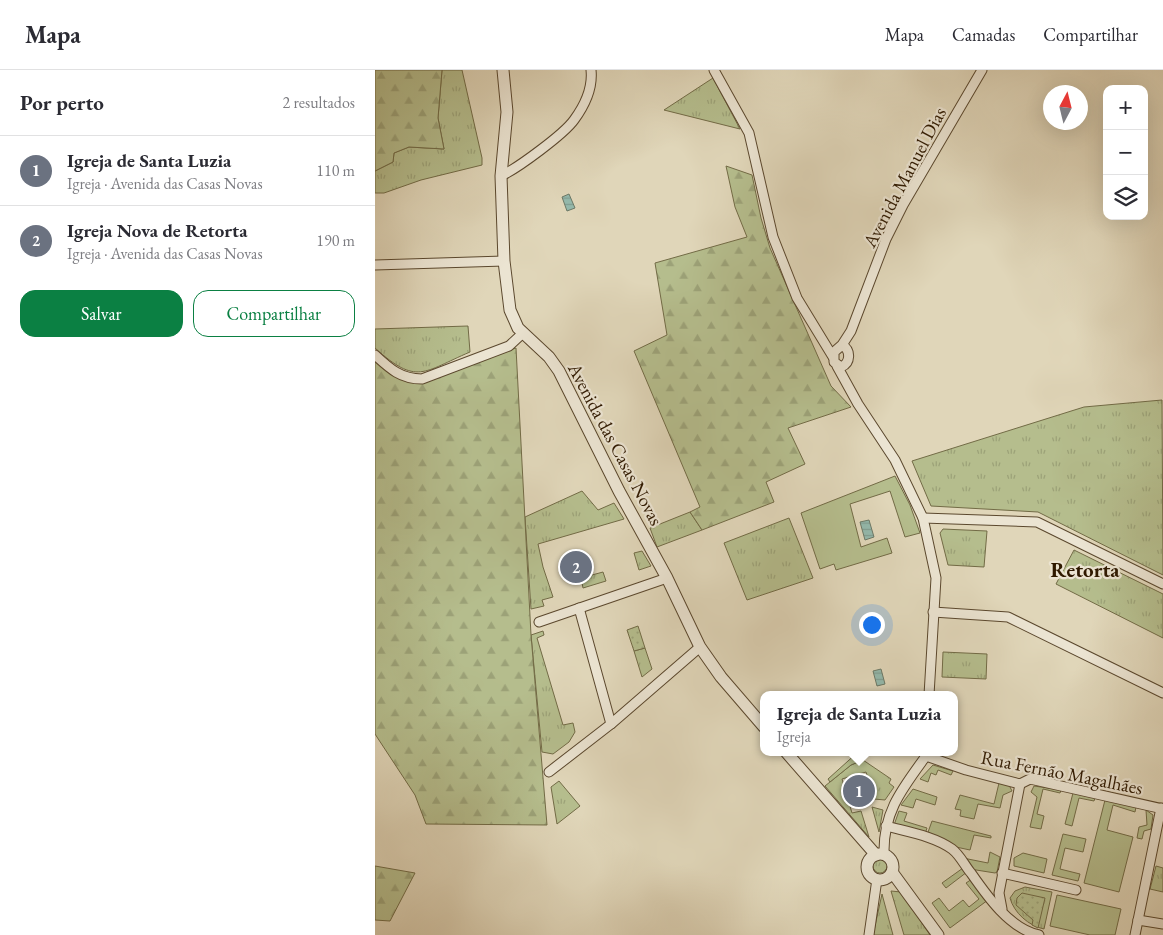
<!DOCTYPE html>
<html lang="pt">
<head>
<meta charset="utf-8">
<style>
	body { margin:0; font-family:"EB Garamond",serif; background:#f7f7f7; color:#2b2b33 }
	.controls { position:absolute; right:15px; top:15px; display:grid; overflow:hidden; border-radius:10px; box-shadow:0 5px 20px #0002 }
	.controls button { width:45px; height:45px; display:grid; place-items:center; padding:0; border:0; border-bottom:1px solid #e1e1e2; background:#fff; color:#2b2b33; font:25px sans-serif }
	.compass { position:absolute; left:668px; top:15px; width:45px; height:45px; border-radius:50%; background:#fff; box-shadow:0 5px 20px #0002; rotate:7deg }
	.you { position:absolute; left:496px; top:554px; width:18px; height:18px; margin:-12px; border:4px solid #fff; border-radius:50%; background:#1a73e8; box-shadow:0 0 0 8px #1a73e833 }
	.badge { display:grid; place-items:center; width:32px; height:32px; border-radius:50%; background:#0b8043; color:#fff; font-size:16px; font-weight:700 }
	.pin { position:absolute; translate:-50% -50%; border:2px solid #fff; box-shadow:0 1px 5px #0006 }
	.popup { position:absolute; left:385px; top:621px; width:198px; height:65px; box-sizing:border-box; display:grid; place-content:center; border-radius:10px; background:#fff; filter:drop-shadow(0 1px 4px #0005); font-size:16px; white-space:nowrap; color:#7c7c81 }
	.popup b { font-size:19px; color:#2b2b33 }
	.popup::after { content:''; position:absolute; left:50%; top:100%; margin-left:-10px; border:10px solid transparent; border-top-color:#fff }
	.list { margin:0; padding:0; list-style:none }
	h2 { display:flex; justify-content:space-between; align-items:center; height:65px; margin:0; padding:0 20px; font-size:21px }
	h2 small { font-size:16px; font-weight:400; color:#7c7c81 }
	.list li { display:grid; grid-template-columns:32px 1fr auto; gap:15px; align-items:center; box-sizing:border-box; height:70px; padding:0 20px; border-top:1px solid #e1e1e2 }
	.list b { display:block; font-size:19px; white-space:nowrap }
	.list p { margin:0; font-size:16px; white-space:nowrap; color:#7c7c81 }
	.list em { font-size:16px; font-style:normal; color:#7c7c81 }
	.actions { display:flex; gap:10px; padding:15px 20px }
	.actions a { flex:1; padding:11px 0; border:1px solid #0b8043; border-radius:15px; text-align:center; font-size:18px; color:#0b8043 }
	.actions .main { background:#0b8043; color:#fff }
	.icon { flex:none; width:28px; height:28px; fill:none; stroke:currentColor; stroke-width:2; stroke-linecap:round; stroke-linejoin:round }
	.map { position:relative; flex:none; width:788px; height:865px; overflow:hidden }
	header { display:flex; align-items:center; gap:30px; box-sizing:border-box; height:70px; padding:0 25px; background:#fff; border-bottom:1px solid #e1e1e2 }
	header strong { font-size:24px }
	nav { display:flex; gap:28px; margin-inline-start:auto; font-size:18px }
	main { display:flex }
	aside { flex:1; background:#fff }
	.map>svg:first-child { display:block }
	.grass { fill:url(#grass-tufts); stroke:#726b46 }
	.forest { fill:url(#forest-firs); stroke:#726b46 }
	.park { fill:url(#park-dots); stroke:#726b46 }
	.garden { fill:#b5bd8d; stroke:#726b46 }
	.water { fill:url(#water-rules); stroke:#6c7967 }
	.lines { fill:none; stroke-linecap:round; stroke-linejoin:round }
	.minor-casing { stroke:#5b482e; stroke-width:11 }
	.tertiary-casing { stroke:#5b482e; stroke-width:13 }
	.minor { stroke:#ebe4d2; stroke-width:9 }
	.tertiary { stroke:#ebe4d2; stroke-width:11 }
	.labels { text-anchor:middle; stroke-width:4.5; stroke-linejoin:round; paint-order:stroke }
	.street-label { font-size:19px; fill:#2f1900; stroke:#ebe4d2 }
	.quarter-label { font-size:21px; font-weight:bold; fill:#2f1900; stroke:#ebe4d2 }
</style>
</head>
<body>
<header>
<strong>Mapa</strong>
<nav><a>Mapa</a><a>Camadas</a><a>Compartilhar</a></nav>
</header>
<main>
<aside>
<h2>Por perto<small>2 resultados</small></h2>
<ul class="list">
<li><span class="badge" style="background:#6b7280">1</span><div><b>Igreja de Santa Luzia</b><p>Igreja · Avenida das Casas Novas</p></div><em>110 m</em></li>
<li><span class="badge" style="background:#6b7280">2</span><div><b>Igreja Nova de Retorta</b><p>Igreja · Avenida das Casas Novas</p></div><em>190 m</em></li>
</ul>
<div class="actions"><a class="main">Salvar</a><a>Compartilhar</a></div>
</aside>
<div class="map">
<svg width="788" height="865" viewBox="0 0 788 865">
	<defs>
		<pattern id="grass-tufts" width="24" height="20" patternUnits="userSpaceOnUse" patternTransform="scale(1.25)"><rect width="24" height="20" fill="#b5bd8d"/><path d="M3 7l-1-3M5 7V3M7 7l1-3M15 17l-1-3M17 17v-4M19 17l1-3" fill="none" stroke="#9ca278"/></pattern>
		<pattern id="forest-firs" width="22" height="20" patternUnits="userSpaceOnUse" patternTransform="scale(1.25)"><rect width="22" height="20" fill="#b5bd8d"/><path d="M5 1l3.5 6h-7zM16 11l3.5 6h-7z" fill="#9ca278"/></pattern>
		<pattern id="park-dots" width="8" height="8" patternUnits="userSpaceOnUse" patternTransform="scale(1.25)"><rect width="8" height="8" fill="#b5bd8d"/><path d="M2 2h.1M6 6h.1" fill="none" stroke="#9ca278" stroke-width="1.8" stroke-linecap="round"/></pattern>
		<pattern id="water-rules" width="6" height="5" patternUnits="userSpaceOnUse" patternTransform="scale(1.25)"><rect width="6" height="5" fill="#94b9ac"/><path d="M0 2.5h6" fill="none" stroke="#809e92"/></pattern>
	</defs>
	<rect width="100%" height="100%" fill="#e0d6b9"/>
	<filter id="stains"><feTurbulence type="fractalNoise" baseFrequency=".004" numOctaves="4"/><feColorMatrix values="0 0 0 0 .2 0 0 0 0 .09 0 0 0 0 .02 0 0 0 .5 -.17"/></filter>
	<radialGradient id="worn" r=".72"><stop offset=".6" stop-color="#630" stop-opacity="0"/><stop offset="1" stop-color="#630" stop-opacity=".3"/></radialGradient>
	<g class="grass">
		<polygon points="67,0 87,0 107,88 107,95 46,110 9,123 0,123 0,101 18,92 19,83 34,77 69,79 63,48"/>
		<polygon points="338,8 365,59 289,40"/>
		<path d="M93,256L95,282C48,302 42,316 0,278V259Z"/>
		<polygon points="787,330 788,505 663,442 556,436 537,391 709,337"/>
		<polygon points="207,421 223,440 239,433 249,449 163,474 168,497 178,527 167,530 169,536 156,539 150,447"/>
		<polygon points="315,442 327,460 282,477 275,458"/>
		<polygon points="414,448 438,508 372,530 349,473"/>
		<polygon points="568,459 612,461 609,497 573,495 565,463"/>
		<polygon points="699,480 788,524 788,568 681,514"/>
		<polygon points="267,481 276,496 264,500 259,483"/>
		<polygon points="228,502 231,511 208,518 206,508"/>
		<polygon points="168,561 169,565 162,568 188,655 198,653 200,662 194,672 178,684 167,682 156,565"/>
		<polygon points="270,578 277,599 267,607 259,581"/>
		<polygon points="568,582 612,584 611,609 567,607"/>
		<polygon points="488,690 516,709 514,713 519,717 510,730 499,729 491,702 467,709 477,743 486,741 494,767 450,716 476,695"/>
		<polygon points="184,711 205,736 182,754 176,717"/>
		<polygon points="497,737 508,740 504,762"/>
		<circle cx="505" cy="796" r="7"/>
		<polygon points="781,796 788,798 788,822 775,819"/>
		<path d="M650,817L677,822L669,859C654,856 639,843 635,828L640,821Z"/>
		<polygon points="516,821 526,822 555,865 529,865"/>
		<polygon points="507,824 518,865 498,865"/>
	</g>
	<g class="forest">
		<polygon points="0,0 67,0 63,48 69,79 34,77 19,83 18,92 0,101"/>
		<polygon points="351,96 377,105 386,148 395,178 456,316 476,337 413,358 430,394 391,412 399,432 327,460 315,442 325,437 259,281 292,265 280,193 372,167 360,137"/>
		<polygon points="141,278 156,565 172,755 51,754 40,725 0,664 0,285 16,300 51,307"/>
		<polygon points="0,796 40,803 15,851 0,850"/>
	</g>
	<g class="park">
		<polygon points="263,556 270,578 259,581 252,560"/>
		<polygon points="647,823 670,828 663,858 657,855 658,850 641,835 642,828"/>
	</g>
	<g class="garden">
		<polygon points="520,406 535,435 545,463 530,467 515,421 475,434 486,477 512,468 517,483 461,500 459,494 445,499 426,443"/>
		<polygon points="483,682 487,682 488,690 476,695 455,712 453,709"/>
		<polygon points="558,695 578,701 576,705 563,700 561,705 556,703 553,712 545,709"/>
		<polygon points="624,713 634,715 637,721 628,725 625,738 603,734 599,749 585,746 586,740 580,739 585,725 619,734"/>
		<polygon points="659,716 686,720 685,723 668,719 662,744 669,746 666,759 655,757 662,727 656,722"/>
		<polygon points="538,719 562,727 560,735 541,729 538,738 526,735"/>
		<polygon points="698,723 720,728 719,731 704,728 697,756 690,754"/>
		<polygon points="730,730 761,737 760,742 738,735 732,760 758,767 744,822 709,813"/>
		<polygon points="771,740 778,745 776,759 769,761 767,769 762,768 764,757 772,755"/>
		<polygon points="524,741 532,743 529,751 552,758 550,764 519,755"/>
		<polygon points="557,751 616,766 616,768 599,765 595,780 581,777 552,765"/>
		<polygon points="688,764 711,769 708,782 690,778 685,799 705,804 703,811 677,805"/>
		<polygon points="615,782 625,787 622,802 620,803 595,799 588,788 613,793"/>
		<polygon points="648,783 672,789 669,803 639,796 639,788"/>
		<polygon points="588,798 592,802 571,818 567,813"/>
		<polygon points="597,809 613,830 575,858 557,833 564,828 574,841 588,830 594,837 604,829 591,813"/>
		<polygon points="682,825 746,839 740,865 715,865 675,856"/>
	</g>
	<g class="water">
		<polygon points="194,124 200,138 192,141 187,127"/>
		<polygon points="494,450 499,467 490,470 485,452"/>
		<polygon points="506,599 510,614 502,616 498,601"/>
	</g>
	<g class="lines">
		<g class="minor-casing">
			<g id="minor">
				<polyline points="339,0 374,63 398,167 422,228 458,287"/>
				<path d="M126,106C143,98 189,64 199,50C210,35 218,18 216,0"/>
				<polyline points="0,195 129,191"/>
				<path d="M467,275C476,280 476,293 466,297L459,292V282L467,275L476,261L511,169L528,135L607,0"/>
				<path d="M0,285C15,299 26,309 47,309L134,276L148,263"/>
				<polyline points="462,296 483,334 520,390 548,448 561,508 554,625"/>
				<polyline points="548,448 662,452 788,514"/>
				<polyline points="204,538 236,654"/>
				<polyline points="558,542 633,547 788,623"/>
				<polyline points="164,552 292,508"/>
				<polyline points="551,686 591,700 645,714 655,709 788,739"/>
				<polyline points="174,702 236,654 325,577"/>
				<path d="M511,756C533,762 559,766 577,779C585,785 590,796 596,803C612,826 635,859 664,865"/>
				<path d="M509,784C508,742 527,719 551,686V682"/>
				<polyline points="627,803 701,820"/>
				<polyline points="627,839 624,823 645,714"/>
				<polyline points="763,850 788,854"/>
				<polyline points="494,865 502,809"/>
				<polyline points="760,865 786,738"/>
			</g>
		</g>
		<g class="tertiary-casing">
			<g id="tertiary">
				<polyline points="128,0 132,42 126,106 129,191 135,240 143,258 174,287 184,301 244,421 292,508 325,577 346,607 389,657"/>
				<polyline points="411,682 501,785"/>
				<circle cx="505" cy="797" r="13"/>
				<polyline points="517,802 563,865"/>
			</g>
		</g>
		<use href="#minor" class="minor"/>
		<use href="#tertiary" class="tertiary"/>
	</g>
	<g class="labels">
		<g class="street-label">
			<text transform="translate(529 107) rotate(-62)" y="7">Avenida Manuel Dias</text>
			<text transform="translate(241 374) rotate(62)" y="7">Avenida das Casas Novas</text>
			<text transform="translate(687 702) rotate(11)" y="7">Rua Fernão Magalhães</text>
		</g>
		<g class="quarter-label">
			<text x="710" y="507">Retorta</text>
		</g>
	</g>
	<rect width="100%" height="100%" filter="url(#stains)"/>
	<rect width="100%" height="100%" fill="url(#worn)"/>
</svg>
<div class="controls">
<button>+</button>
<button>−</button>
<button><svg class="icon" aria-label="layers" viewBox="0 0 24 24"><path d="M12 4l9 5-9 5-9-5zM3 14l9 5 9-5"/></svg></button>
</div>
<svg class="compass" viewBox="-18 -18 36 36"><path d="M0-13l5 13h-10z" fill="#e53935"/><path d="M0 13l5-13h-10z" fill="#7c7c81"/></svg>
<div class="you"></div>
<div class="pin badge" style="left:484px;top:721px;background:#6b7280">1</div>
<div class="popup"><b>Igreja de Santa Luzia</b>Igreja</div>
<div class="pin badge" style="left:201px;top:497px;background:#6b7280">2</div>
</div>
</main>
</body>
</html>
